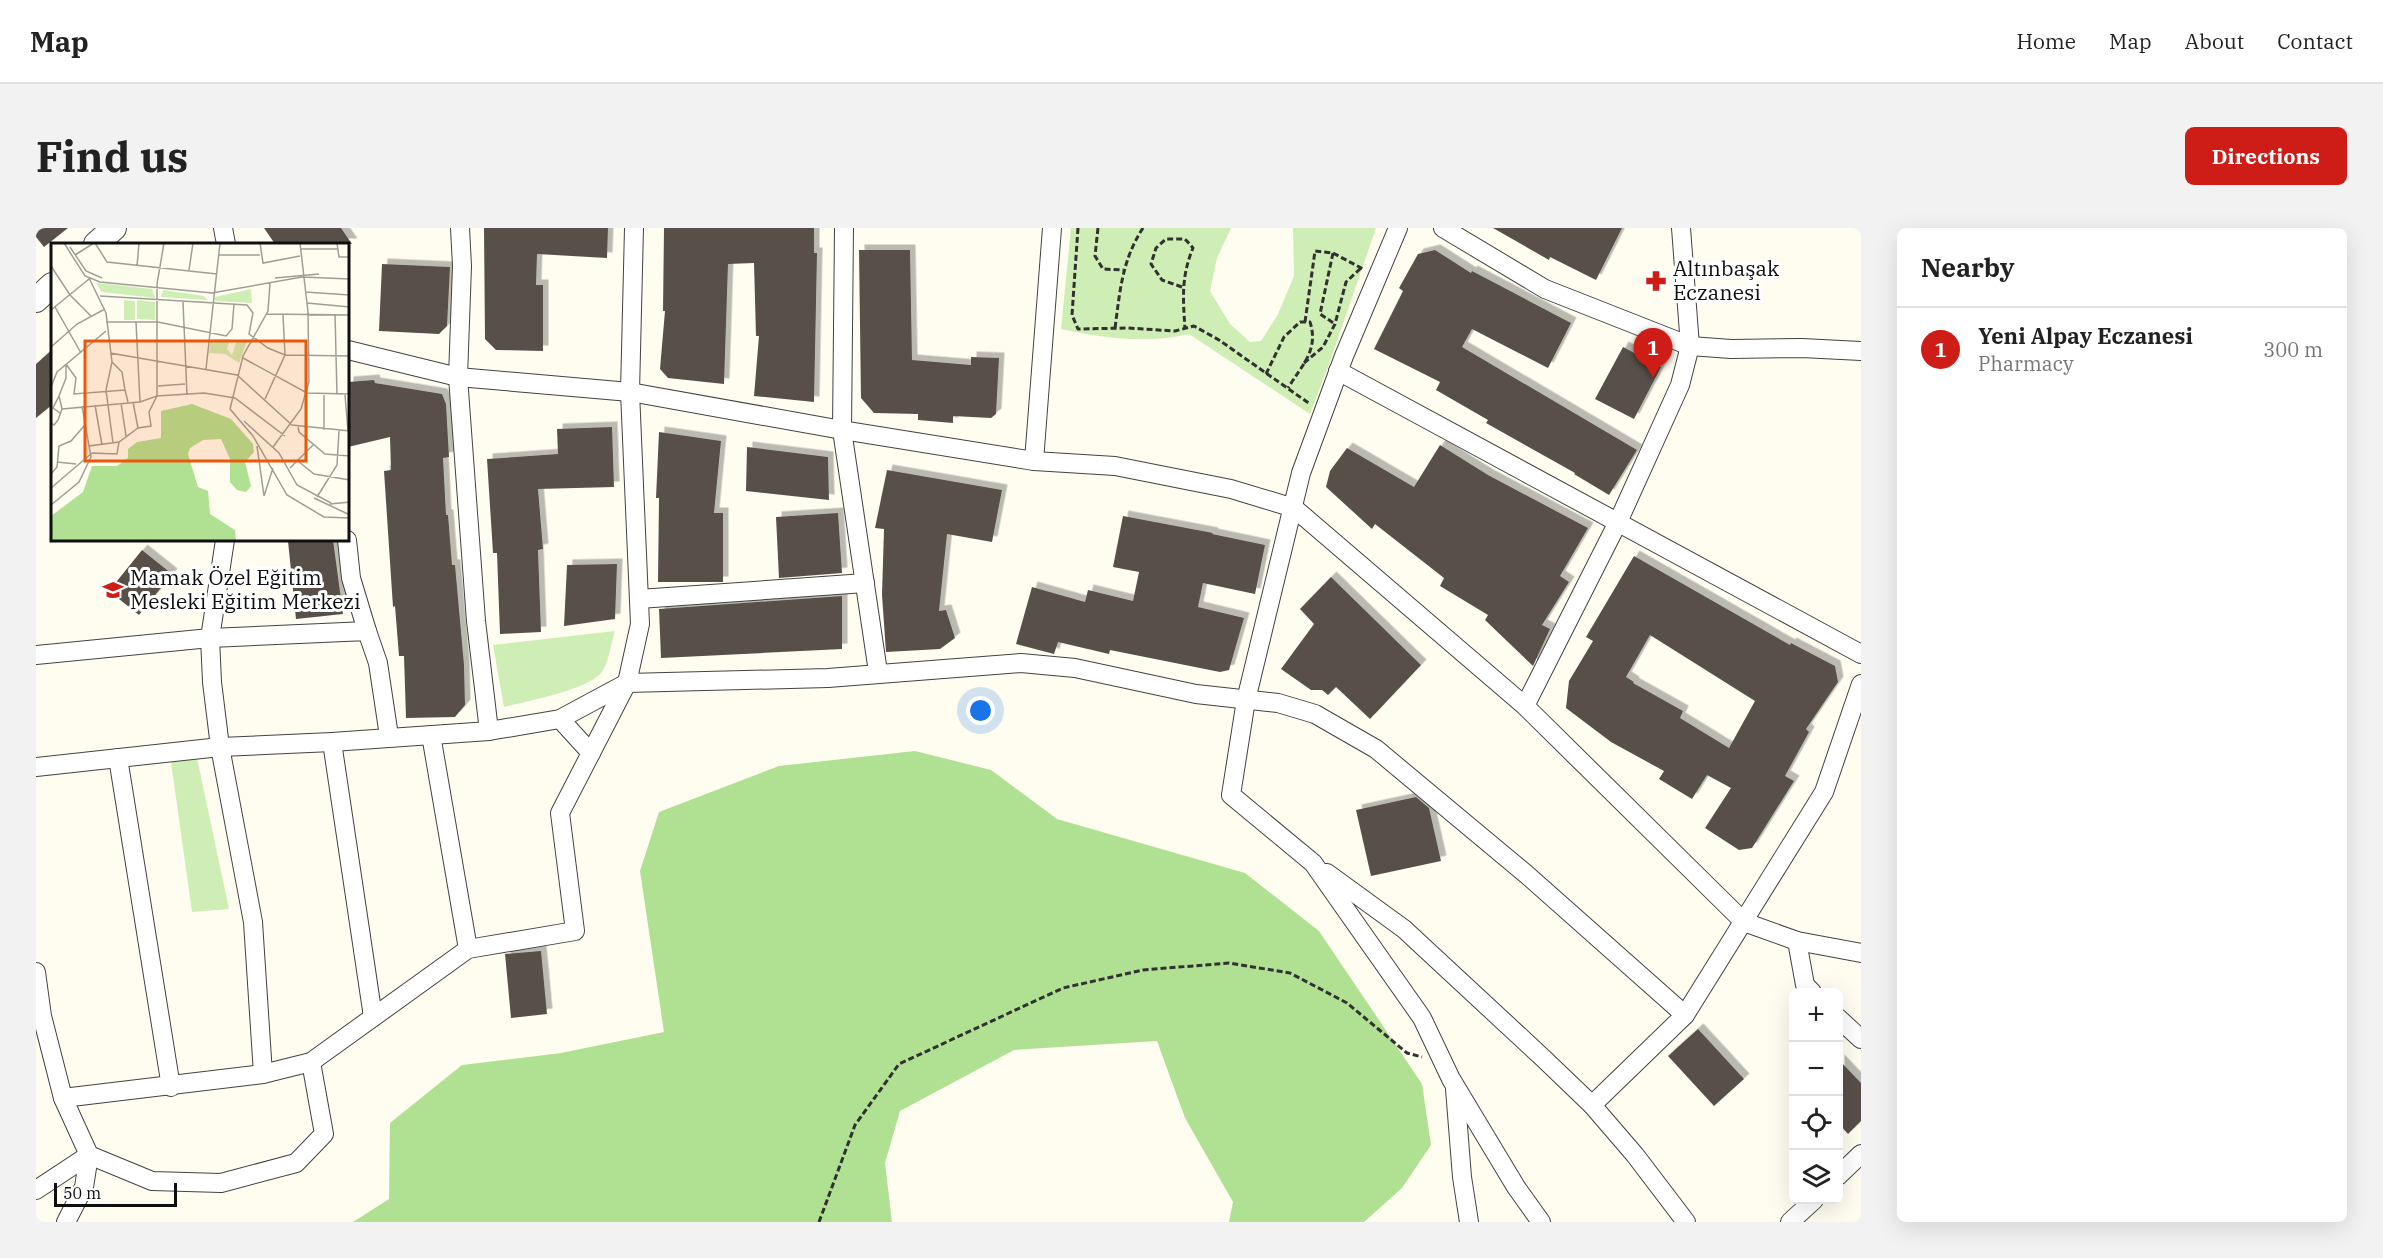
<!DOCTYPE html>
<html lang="en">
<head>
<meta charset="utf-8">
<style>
	body { margin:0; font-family:"IBM Plex Serif",serif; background:#f2f2f2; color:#222 }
	.controls { position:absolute; right:18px; bottom:18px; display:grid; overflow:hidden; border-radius:9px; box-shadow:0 6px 24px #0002 }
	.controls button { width:54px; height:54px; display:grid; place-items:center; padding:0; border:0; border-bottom:2px solid #e0e0e0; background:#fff; color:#222; font:30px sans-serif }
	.scale { position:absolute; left:18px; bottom:15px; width:123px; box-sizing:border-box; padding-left:6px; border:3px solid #0f0f0f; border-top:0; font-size:16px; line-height:21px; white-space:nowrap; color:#0f0f0f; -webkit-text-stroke:4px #fff; paint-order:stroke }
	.you { position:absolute; left:945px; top:483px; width:21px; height:21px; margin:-15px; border:4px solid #fff; border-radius:50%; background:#1a73e8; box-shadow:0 0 0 9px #1a73e833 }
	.badge { display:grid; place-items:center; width:39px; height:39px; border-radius:50%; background:#ce1c17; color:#fff; font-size:20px; font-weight:700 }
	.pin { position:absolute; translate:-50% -50px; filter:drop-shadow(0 2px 3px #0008) }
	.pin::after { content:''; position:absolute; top:32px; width:21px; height:18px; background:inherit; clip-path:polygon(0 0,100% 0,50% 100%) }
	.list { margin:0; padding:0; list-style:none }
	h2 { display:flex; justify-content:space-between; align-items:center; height:78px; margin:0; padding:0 24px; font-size:26px }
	h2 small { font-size:20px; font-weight:400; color:#767676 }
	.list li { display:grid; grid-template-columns:39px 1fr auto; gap:18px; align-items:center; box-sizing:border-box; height:84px; padding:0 24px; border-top:2px solid #e0e0e0 }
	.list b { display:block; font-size:22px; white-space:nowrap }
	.list p { margin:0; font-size:20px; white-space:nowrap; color:#767676 }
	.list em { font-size:20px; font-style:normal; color:#767676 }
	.icon { flex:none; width:33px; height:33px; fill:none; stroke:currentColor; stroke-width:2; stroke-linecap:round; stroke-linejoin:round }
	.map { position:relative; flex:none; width:1825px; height:994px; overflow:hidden; border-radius:9px }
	header { display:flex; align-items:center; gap:36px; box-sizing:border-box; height:84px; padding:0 30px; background:#fff; border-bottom:2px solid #e0e0e0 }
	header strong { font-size:28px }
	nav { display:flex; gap:33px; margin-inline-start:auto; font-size:21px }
	.intro { display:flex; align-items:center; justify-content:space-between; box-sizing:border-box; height:144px; padding:0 36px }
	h1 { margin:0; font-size:42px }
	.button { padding:15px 27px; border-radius:9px; background:#ce1c17; color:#fff; font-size:21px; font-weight:700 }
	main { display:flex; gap:36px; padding:0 36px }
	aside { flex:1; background:#fff; border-radius:9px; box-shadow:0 6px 24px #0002 }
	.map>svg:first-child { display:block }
	.green { fill:#ceeeb5 }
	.forest { fill:#b0e192 }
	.building { fill:#58504a; fill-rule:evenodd; filter:url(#shadow) }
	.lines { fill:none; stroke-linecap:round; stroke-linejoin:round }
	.minor-casing { stroke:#424242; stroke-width:20 }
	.tertiary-casing { stroke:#424242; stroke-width:26 }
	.path { stroke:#313131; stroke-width:3; stroke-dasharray:6 3; stroke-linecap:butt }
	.minor { stroke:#fff; stroke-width:18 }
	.tertiary { stroke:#fff; stroke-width:24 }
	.labels { text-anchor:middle; stroke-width:6; stroke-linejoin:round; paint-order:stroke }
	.poi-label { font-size:21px; fill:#0f0f0f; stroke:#fff; text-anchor:start }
	.inset-road { fill:none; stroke:#9f9e96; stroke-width:1.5 }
	.view { fill:#e8590c; fill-opacity:0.15; stroke:#e8590c; stroke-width:3 }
	.inset-edge { fill:none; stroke:#0f0f0f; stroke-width:3 }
</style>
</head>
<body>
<header>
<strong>Map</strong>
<nav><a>Home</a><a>Map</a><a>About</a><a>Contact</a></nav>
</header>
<div class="intro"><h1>Find us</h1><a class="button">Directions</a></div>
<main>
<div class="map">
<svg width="1825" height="994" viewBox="0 0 1825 994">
	<defs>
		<filter id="shadow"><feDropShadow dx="5.5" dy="-5.5" stdDeviation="0" flood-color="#0004"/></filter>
	</defs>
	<rect width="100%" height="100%" fill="#fffdf0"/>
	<g class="green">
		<path d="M1035,0H1195L1181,30L1174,63L1194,96L1214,114L1225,113L1242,86L1258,48L1257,0H1340L1296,128L1274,186L1153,106C1113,116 1066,110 1025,101Z"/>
		<path d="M579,403C575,415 573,434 566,444C552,462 491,473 468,479L457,417Z"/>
		<polygon points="161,530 193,681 156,684 135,534"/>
	</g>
	<polygon class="forest" points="879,523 955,542 1021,591 1209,645 1283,703 1386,856 1395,917 1366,960 1328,994 1193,994 1197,974 1149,890 1121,813 978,822 864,883 849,935 856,994 317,994 353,971 354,895 426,837 525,825 628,804 604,643 623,584 743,538"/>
	<g class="building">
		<polygon points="0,0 32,0 8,19 0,9"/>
		<polygon points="228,0 305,0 316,16 239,16"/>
		<polygon points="448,0 572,0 571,30 501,26 500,57 507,57 507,123 460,122 449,111"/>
		<polygon points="628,0 778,0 778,25 781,25 778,174 718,168 723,108 720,108 718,35 692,36 688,156 632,150 624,141 629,83 627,83"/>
		<polygon points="1457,0 1586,0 1560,52 1514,29 1513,32"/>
		<polygon points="823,22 874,22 876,132 935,137 935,129 963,130 960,186 955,190 917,188 917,195 882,192 882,186 838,185 825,170"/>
		<polygon points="1399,22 1435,45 1436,43 1535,95 1512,140 1436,101 1426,119 1601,222 1573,267 1538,246 1539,245 1450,195 1452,192 1400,162 1404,154 1338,121 1367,63 1363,60 1382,26"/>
		<polygon points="346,36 414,39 411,98 403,106 343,103"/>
		<polygon points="1587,119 1625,139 1598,191 1559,171"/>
		<polygon points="16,122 16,177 0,190 0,136"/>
		<polygon points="338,152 339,155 406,166 410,176 413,229 407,230 410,287 412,287 416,337 419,337 428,437 429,477 419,489 370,490 368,428 363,428 359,378 357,379 348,243 355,242 354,209 312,219 312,154"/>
		<polygon points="576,199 578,259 502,261 507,321 502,322 505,404 464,406 461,325 457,325 451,231 522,226 521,201"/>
		<polygon points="623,204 685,213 678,285 687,285 687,354 622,354 623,270 620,270"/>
		<polygon points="1404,217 1452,247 1552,300 1524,348 1533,354 1506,397 1514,401 1497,438 1449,392 1452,387 1404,358 1408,350 1339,296 1336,301 1290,259 1294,243 1311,220 1378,259"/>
		<polygon points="711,219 792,229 793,272 710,263"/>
		<polygon points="851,242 966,262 956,314 911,306 903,383 910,382 919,410 904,421 850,424 846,367 848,301 839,300"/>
		<polygon points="802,285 806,345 743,350 740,289"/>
		<polygon points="1087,288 1177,305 1176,306 1229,317 1219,366 1167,355 1162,379 1208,390 1193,442 1184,444 1074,422 1073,426 1022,414 1018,426 980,416 996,359 1049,374 1052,362 1097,373 1103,344 1077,339"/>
		<polygon points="264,312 297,312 307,386 260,391 252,313"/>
		<polygon points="106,322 136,346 103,387 73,363"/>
		<path d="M1598,328L1754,417L1755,415L1799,438L1802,454L1770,501L1773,504L1749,548L1758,553L1716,620L1703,622L1669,600L1695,560L1671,547L1656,571L1623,551L1628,543L1575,514L1530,480L1533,453L1557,413L1550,409ZM1614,407L1719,473L1693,520L1644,490L1647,483L1597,455L1598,454L1590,449Z"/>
		<polygon points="581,336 579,391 528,398 531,337"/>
		<polygon points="1295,349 1385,437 1334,491 1300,459 1292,467 1286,462 1275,462 1245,441 1278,396 1264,381"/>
		<polygon points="806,368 806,421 625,430 623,381"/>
		<polygon points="1380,569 1393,580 1405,633 1335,648 1320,582"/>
		<polygon points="505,723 511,786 475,790 469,726"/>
		<polygon points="1662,801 1708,851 1678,878 1632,828"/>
		<polygon points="1803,832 1825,855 1825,893 1812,906 1803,896"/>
	</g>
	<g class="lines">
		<g class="minor-casing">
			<g id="minor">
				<polyline points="187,0 190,16"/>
				<polyline points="424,0 426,38 422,149 440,393 453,503"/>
				<polyline points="808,0 806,202 842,444"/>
				<polyline points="1362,0 1308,128 1265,245 1210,472 1195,567 1277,635 1386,790 1415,851 1480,959 1505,994"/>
				<polyline points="1407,0 1509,61 1654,118 1695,121 1766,120 1825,123"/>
				<polyline points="312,122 422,149 594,164 806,202 998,233 1079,238 1195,261 1258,280 1489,478 1708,694 1761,713 1825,725"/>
				<polyline points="1302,143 1825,426"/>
				<polyline points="998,233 1016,0"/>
				<polyline points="189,312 174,410 176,454 184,519 217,694 227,846"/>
				<polyline points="311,312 315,350 331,403"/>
				<polyline points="603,371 829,355"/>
				<polyline points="0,427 174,410 331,403 342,435 353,508"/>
				<polyline points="1489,478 1582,294 1644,157 1654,118 1645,0"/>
				<polyline points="524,491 555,525"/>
				<polyline points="395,507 432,721"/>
				<polyline points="296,514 337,789"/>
				<polyline points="82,530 135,859"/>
				<polyline points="0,539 184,519 296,514 453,503 524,491 591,455 604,396 594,164 598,0"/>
				<polyline points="1291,645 1368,701 1507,830 1556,877 1599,927 1650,994"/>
				<polyline points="1761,713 1769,757 1776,764"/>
				<polyline points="0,744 6,788 27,870"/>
				<polyline points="1802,790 1825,811"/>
				<polyline points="1419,861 1426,949 1433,994"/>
				<polyline points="1556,877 1649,787 1788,564 1825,456"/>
				<polyline points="53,927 116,953 185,955 260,935 288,906 275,834"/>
				<polyline points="1802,948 1825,926"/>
				<polyline points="0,962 53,927"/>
				<polyline points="30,994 48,959 53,927 27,870 227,846 275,834 432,721 539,703 524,585 591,455 792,450 985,435 1039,440 1160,466 1242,475 1279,486 1340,521 1490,646 1649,787"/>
				<polyline points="1754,994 1778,972"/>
			</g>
		</g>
		<g class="tertiary-casing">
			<g id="tertiary">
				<polyline points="60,16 78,0"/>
				<polyline points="0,72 16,57"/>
			</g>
		</g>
		<g class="path">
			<polyline points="1042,0 1036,87 1042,101 1092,100 1139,103 1158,98 1183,112 1274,176"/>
			<polyline points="1062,0 1059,28 1067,41 1087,42"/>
			<polyline points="1297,25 1284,86 1299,96"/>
			<path d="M1146,59L1126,52L1115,36L1120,20L1130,11H1149L1157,20C1145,49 1147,70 1149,101"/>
			<polyline points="1269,94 1279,23 1297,25 1327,41"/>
			<path d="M1079,100C1084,63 1086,32 1107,0"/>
			<polyline points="1268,135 1287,119 1299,96 1310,54 1325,40"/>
			<path d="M1230,146L1248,109L1264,94H1274C1283,122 1266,137 1252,160"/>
			<polyline points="783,994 819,897 863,836 1027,760 1107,742 1193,735 1254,745 1311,775 1371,825 1386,829"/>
		</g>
		<use href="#minor" class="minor"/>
		<use href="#tertiary" class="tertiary"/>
	</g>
	<defs>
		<g id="pharmacy-bare" transform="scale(1.62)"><path d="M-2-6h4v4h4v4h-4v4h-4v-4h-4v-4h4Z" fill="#ce1c17" stroke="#fff" stroke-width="2.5" paint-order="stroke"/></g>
		<g id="school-bare" transform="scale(1.62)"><path d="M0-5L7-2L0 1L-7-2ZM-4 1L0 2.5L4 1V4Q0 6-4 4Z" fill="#ce1c17" stroke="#fff" stroke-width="2.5" paint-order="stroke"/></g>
	</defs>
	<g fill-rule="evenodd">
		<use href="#pharmacy-bare" x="1620" y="53"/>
		<use href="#school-bare" x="77" y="362"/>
	</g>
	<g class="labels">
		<g class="poi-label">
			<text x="1637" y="48">Altınbaşak<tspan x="1637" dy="24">Eczanesi</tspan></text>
			<text x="94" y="357">Mamak Özel Eğitim<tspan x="94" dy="24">Mesleki Eğitim Merkezi</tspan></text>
		</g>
	</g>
	<g transform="translate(15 15)">
		<rect width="298" height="298" fill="#fffdf0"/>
		<path d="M45,40L101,46L104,55L51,49ZM200,46L201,60L164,58V54ZM112,47L153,53L156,57L110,54ZM73,57L84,58V77H73ZM86,57L104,59V77L86,76ZM160,96H179L176,106L181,112L186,97L196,98L188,120L174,111L158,110Z" fill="#ceeeb5"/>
		<path d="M141,161L180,176L202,201L203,209L194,219L200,243L195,249L186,247L179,239V216L170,196L152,197L139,205L137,211L147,244L157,248L159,271L184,287L185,298H0V273L32,249L41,223H66L77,215V206L86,199L110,195V168Z" fill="#b0e192"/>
		<path class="inset-road" d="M13,0L34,33L49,39L161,50L251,34L299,36M44,0L56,19L166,31M209,0L212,20L249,13M286,0L288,14H299M19,4L35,28L51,35M249,6H286M24,12L43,0M168,12H209M0,23L19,52L40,73M86,23L88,0M138,27L142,0M38,35L55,70L61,119L55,147L62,200M224,35L268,31M219,40L217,68L192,113L179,166L202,193L236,252L273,274L299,275M254,49L299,52M49,53L196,62L202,70L198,91L217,105L234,112L299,113M132,59L136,152M256,60L299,64M4,64L30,110M0,67L38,36M215,71L299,72M284,71L286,152M55,79H107L175,93L181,86L183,61M85,79L89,159M0,104L26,81L54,66M59,110L186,132L241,182L299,188M192,115L256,150L299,151M61,119L71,129L74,147M15,121L25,135L23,151L74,147L77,159M155,126L169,0M107,143L134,141M0,144L6,129L55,88M294,152L297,188M8,153L2,165L9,170M214,156L234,112L232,72M82,159L87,185M70,160L75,193M44,162L51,202M31,163L38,203M11,166L8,153L15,135V121M193,178L228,210L246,242L280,260M0,180L3,182L7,177L11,166L89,159L106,153V41L113,0M247,184L248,189L274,211L299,213M273,187V152M206,203L213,253M222,204L250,166L258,139L257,69L249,0M41,210L66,211L68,199M247,218L263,231L299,237M6,219L25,221M239,225L262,202M0,231L6,224L8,203L20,198L34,182M0,245L41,210M213,253L222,225M266,254L286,222L288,188M263,255L299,272M279,261L299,259M0,262L28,239L40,214L38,203L68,199L87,185L100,183L98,169L106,153L153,150L184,155L234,193"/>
		<path class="view" d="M34,98H255V218H34Z"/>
		<rect width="298" height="298" class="inset-edge"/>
	</g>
</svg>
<div class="controls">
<button>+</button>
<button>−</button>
<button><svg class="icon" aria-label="locate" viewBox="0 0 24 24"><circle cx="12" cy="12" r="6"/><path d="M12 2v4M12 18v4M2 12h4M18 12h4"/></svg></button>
<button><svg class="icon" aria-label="layers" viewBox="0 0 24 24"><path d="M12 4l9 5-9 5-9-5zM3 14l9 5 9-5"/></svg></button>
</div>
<div class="scale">50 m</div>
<div class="you"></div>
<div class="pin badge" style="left:1617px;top:150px">1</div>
</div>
<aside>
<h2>Nearby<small></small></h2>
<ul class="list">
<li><span class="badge">1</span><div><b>Yeni Alpay Eczanesi</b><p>Pharmacy</p></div><em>300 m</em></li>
</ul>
</aside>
</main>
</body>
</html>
